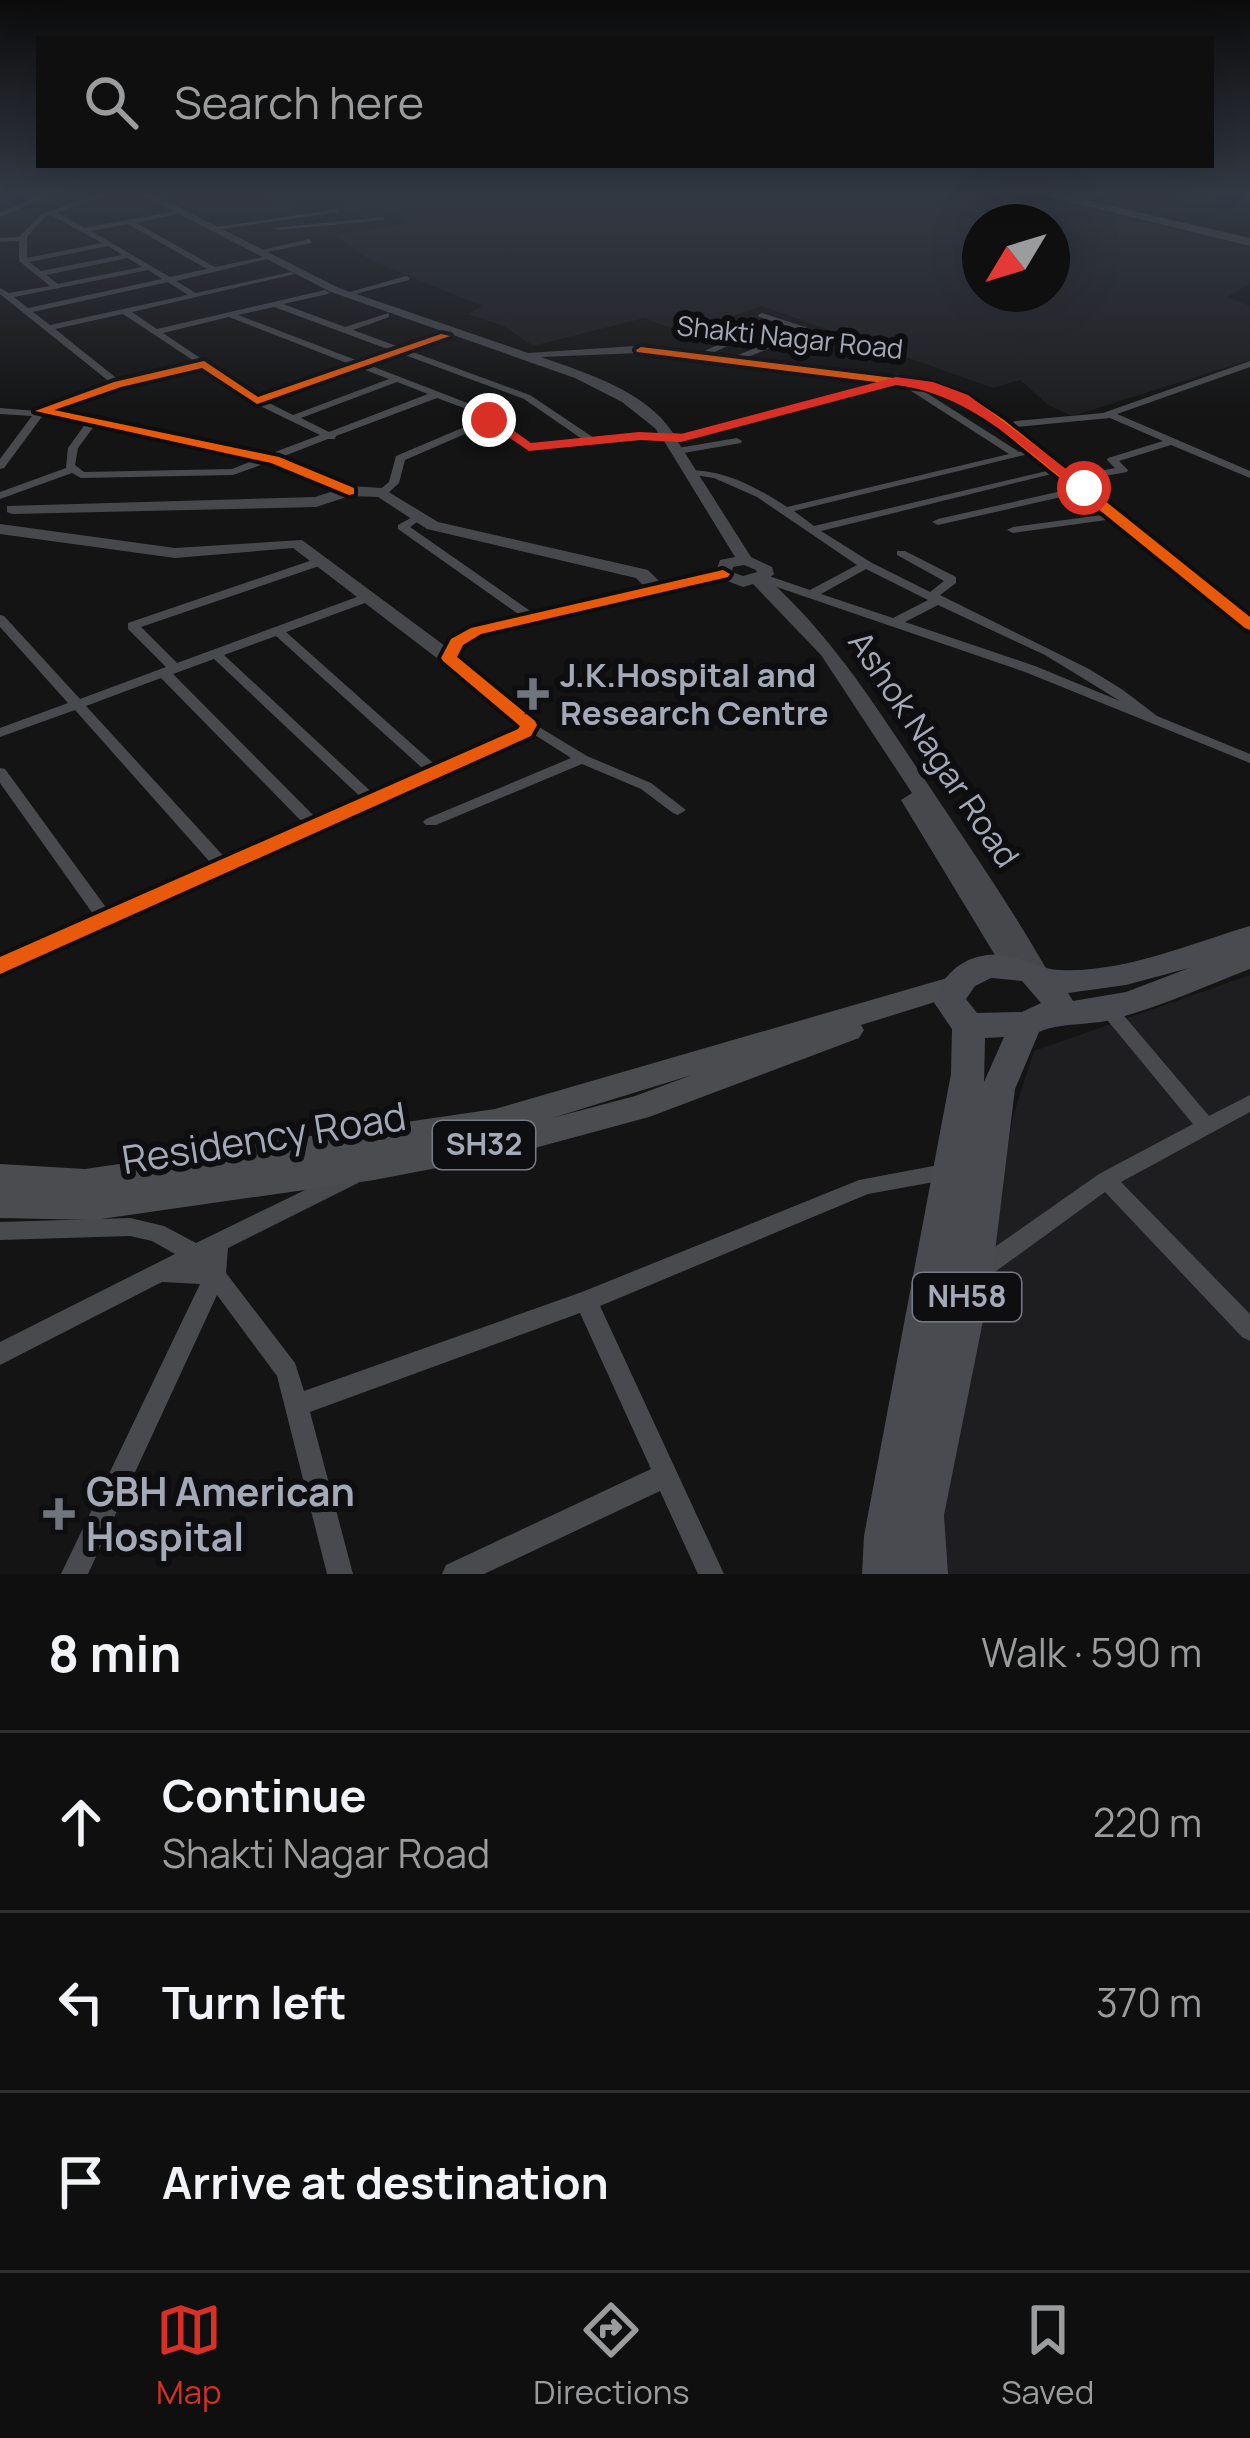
<!DOCTYPE html>
<html lang="en">
<head>
<meta charset="utf-8">
<style>
	body { margin:0; font-family:Manrope,sans-serif; background:#1d1d1d; color:#f1f3f6 }
	.compass { position:absolute; left:962px; top:204px; width:108px; height:108px; border-radius:50%; background:#0f0f0f; box-shadow:0 12px 48px #0002; rotate:232deg }
	.stop { position:absolute; width:36px; height:36px; margin:-27px; border:9px solid #d93025; border-radius:50%; background:#fff }
	.stop.end { background:#d93025; border-color:#fff; box-shadow:0 3px 12px #0008 }
	.list { margin:0; padding:0; list-style:none }
	h2 { display:flex; justify-content:space-between; align-items:center; height:156px; margin:0; padding:0 48px; font-size:51px }
	h2 small { font-size:39px; font-weight:400; color:#9b9c9e }
	.list li { display:grid; grid-template-columns:78px 1fr auto; gap:36px; align-items:center; box-sizing:border-box; height:180px; padding:0 48px; border-top:3px solid #2f2f2f }
	.list b { display:block; font-size:45px; white-space:nowrap }
	.list p { margin:0; font-size:39px; white-space:nowrap; color:#9b9c9e }
	.list em { font-size:39px; font-style:normal; color:#9b9c9e }
	.icon { flex:none; width:66px; height:66px; fill:none; stroke:currentColor; stroke-width:2; stroke-linecap:round; stroke-linejoin:round }
	.map { position:relative; flex:none; width:1250px; height:1574px; overflow:hidden }
	.search { position:absolute; background:#0f0f0f; box-shadow:0 12px 48px #0002; left:36px; right:36px; top:36px; height:132px; display:flex; align-items:center; gap:30px; box-sizing:border-box; padding:0 42px; border-radius:0px; color:#9b9c9e; font-size:45px }
	.sheet { height:696px; background:#0f0f0f }
	nav { display:flex; justify-content:space-around; align-items:center; box-sizing:border-box; height:168px; border-top:3px solid #2f2f2f; background:#0f0f0f; font-size:33px; color:#9b9c9e }
	nav a { display:grid; justify-items:center; gap:6px }
	nav .on { color:#d93025 }
	.map>svg:first-child { display:block }
	.built { fill:#1e1e20; fill-rule:evenodd }
	.lines { fill:none; stroke-linecap:round; stroke-linejoin:round }
	.street { fill:#484a4d; fill-rule:evenodd }
	.secondary { fill:#46484c; fill-rule:evenodd }
	.primary { fill:#4b4c4f; fill-rule:evenodd }
	.highway { fill:#4a4b50; fill-rule:evenodd }
	.cycleway-casing { stroke:#0e0e10; stroke-width:8 }
	.cycleway { fill:#e8590c; fill-rule:evenodd }
	.route { fill:#d93025 }
	.poi-dot { fill:#71757e; stroke:#0e0e10; stroke-width:4.5 }
	.labels { text-anchor:middle; stroke-width:12; stroke-linejoin:round; paint-order:stroke }
	.far-street-label { font-size:27px; fill:#a3a9b7; stroke:#0e0e10 }
	.shield { fill:#0e0e10; stroke:#767a85; stroke-width:3 }
	.shield-label { font-size:30px; font-weight:bold; fill:#a3a9b7 }
	.poi-label { font-size:33px; font-weight:bold; fill:#a3a9b7; stroke:#0e0e10; text-anchor:start }
	.street-label { font-size:33px; fill:#a3a9b7; stroke:#0e0e10 }
	.near-street-label { font-size:39px; fill:#a3a9b7; stroke:#0e0e10 }
	.near-poi-label { font-size:39px; font-weight:bold; fill:#a3a9b7; stroke:#0e0e10; text-anchor:start }
</style>
</head>
<body>
<div class="map">
<svg width="1250" height="1574" viewBox="0 0 1250 1574">
	<rect width="100%" height="100%" fill="#141414"/>
	<g class="built">
		<path d="M228,192H964L984,198L1010,192L1022,195L1016,200L1026,203L1059,202L1250,246V284L1227,297L1250,306V360L1072,416L1048,405L1020,380L993,388L762,306L684,333L644,318L533,346L504,326L468,314L482,306L370,260L334,235L407,224L392,215L363,218L335,202L277,211L262,194ZM980,222H1052V294H980Z"/>
		<polygon points="1250,975 1250,1574 946,1574 944,1496 1014,1113 1034,1051"/>
	</g>
	<g class="lines">
		<g class="street">
			<polygon points="48,192 57,192 0,217 0,213"/>
			<path d="M103,192H112L57,213L85,228L175,211L177,214L136,223L215,267L263,257L267,259L176,281L196,293L291,272L295,274L132,312L157,329L325,290L329,292L328,294L283,304L345,327L389,313V317L353,330L402,348L448,334V338L410,351L530,395L594,438L653,433L658,436L653,439L529,450L488,424L405,460L399,483L386,495H378V491L389,482L396,456L481,420L464,408L437,398L336,436L335,439H328L279,458L353,489L354,491L349,494L269,462L233,475L81,478L72,473L0,499V492L66,468L68,448L86,423L44,414L4,468L0,469V459L32,416L0,414V408L36,411L111,383L0,294V288L9,293L50,286L19,261V241L0,242V238L19,237L42,214ZM51,215L102,243L27,258V237L46,216ZM128,224L207,269L170,277L91,231ZM108,246L122,255L41,271L29,262ZM128,258L142,267L58,284L46,275ZM148,270L162,279L28,308L14,297ZM168,282L188,295L50,325L33,312ZM274,307L393,351L361,362L238,315ZM123,314L197,363L120,381L55,329ZM229,317L352,365L258,397L163,333ZM402,354L524,399L582,439L531,444L470,404L369,365ZM202,367L254,403L320,435L267,455L52,410L121,386ZM360,368L389,379L293,415L265,401ZM397,382L428,394L329,432L301,418ZM95,425L257,459L232,469L84,472L75,465L78,448Z"/>
			<polygon points="337,209 339,212 214,230 210,228"/>
			<polygon points="383,217 385,220 278,230 274,228"/>
			<polygon points="309,239 312,243 262,253 258,251"/>
			<polygon points="406,276 410,278 409,280 347,296 343,294"/>
			<polygon points="762,313 814,330 736,362 732,359 733,357 763,345 743,339 697,360 690,358 742,333 771,342 802,330 759,317 758,315"/>
			<polygon points="1250,361 1250,367 1117,414 1250,471 1250,478 1171,445 1119,461 1128,470 1127,472 1072,482 1068,481 1068,477 1115,468 1107,460 1108,458 1163,441 1110,418 1015,427 1010,424 1015,421 1103,413"/>
			<path d="M891,374H897L1019,452L1036,448L1041,451L794,511L814,526L1064,467V471L821,531L872,563L930,592L944,581L897,555V551H905L956,577V583L940,595L1089,669L1123,690L1157,716L1250,754V763L1025,672L759,581L757,578L763,574L810,590L857,565L757,497L714,478L688,474V470C725,470 756,487 787,507L1009,454L891,378ZM866,569L928,600L893,618L821,594ZM938,605L1045,655L1120,701L1035,666L905,622Z"/>
			<polygon points="737,438 742,441 741,443 678,454 673,451 678,448"/>
			<polygon points="1084,486 1089,489 1088,491 938,525 932,522 938,519"/>
			<polygon points="1117,513 1121,514 1121,518 1013,533 1007,530 1013,527"/>
			<polygon points="418,514 424,517 410,527 536,615 536,621 528,621 398,529 398,525"/>
			<polygon points="321,557 325,558 325,564 141,627 177,663 365,594 373,594 373,600 286,632 441,770 443,773 441,776 431,776 276,636 224,655 378,798 381,801 378,804 368,804 214,659 173,674 320,822 323,826 320,830 310,830 161,678 86,706 229,862 231,866 229,870 217,870 75,710 0,737 0,728 68,703 0,627 0,615 4,616 80,699 166,667 128,629 128,623"/>
			<polygon points="529,721 587,756 651,783 686,810 678,815 673,813 641,789 582,764 436,825 426,825 423,822 426,819 571,758 524,728 522,725"/>
			<polygon points="0,768 5,769 110,913 112,917 110,921 98,921 0,783"/>
			<polygon points="1109,1003 1115,1005 1209,1116 1250,1095 1250,1112 1121,1182 1250,1314 1250,1341 1242,1337 1105,1192 988,1277 980,1280 972,1277 969,1270 972,1263 1099,1174 1193,1124 1103,1015 1100,1010 1103,1005"/>
			<polygon points="949,1163 956,1166 959,1172 956,1178 868,1194 600,1306 724,1574 698,1574 660,1491 484,1574 442,1574 446,1565 651,1469 580,1313 310,1412 353,1574 327,1574 277,1376 217,1295 88,1574 61,1574 200,1284 162,1282 0,1365 0,1342 175,1254 152,1241 130,1236 0,1240 0,1222 130,1218 164,1226 196,1243 344,1171 351,1168 358,1171 361,1177 358,1183 228,1248 226,1273 295,1363 304,1391 582,1292 859,1180"/>
		</g>
		<path class="secondary" d="M136,192H148L339,288L528,353L651,345L926,381L969,395L1005,420L1250,616V630L1244,629L995,426C959,400 936,390 891,385L678,442L751,557L772,567L774,574L768,579C834,638 878,710 927,783C968,845 1010,905 1047,970L1044,976L1035,979L1025,974L1016,978L1007,975L901,800L912,793L821,655L753,584L743,587L722,579L482,635L464,645L459,657L536,721L539,725L532,736L0,975V956L518,726L442,662L293,548L175,558L0,534V524L175,548L302,540L445,646L450,638L470,627L645,587L636,578L427,529L378,497L350,496L316,507L12,514L7,512V506L315,497L349,486L382,488L438,522L648,570L661,583L716,571L720,560L735,557L664,441L652,437L658,433L656,429L622,402L575,378L331,292ZM639,353L641,354L875,383L686,434L673,433C646,391 586,373 541,357ZM744,565L756,570L757,572L743,576L732,572L733,567Z"/>
		<path class="primary" d="M954,976L964,979L968,986L964,993L861,1025L864,1030L859,1038L649,1117L520,1152L374,1180L94,1220L0,1218V1164L85,1169L495,1109ZM692,1075L635,1096L552,1118Z"/>
		<g class="highway">
			<polygon points="1029,192 1050,192 1250,238 1250,246"/>
			<path d="M1250,926V969C1205,986 1161,1007 1114,1019C1090,1026 1061,1022 1039,1032L1015,1089L992,1276L944,1515L948,1574H862L864,1536L951,1074L952,1029L933,1001C943,976 959,959 987,955C1013,951 1036,969 1059,970C1124,973 1189,944 1250,926ZM1189,968L1126,992L1073,1001L1068,993L1126,985ZM991,978L1022,981L1041,1003L1022,1012L977,1013L966,999L975,986ZM1004,1037L984,1082L985,1038Z"/>
		</g>
		<g class="cycleway-casing">
			<g id="cycleway">
				<polygon points="441,334 450,336 257,404 202,368 121,387 54,410 279,457 354,488 354,494 349,495 271,463 35,411 114,382 204,361 258,397"/>
				<polygon points="641,347 926,382 968,396 1004,420 1250,617 1250,630 1245,628 996,426 960,400 924,388 637,352 636,350"/>
				<polygon points="723,570 730,574 728,577 481,634 463,645 457,657 535,721 537,725 531,736 0,974 0,957 518,729 520,726 443,661 441,658 451,639 471,628"/>
			</g>
		</g>
		<use href="#cycleway" class="cycleway"/>
	</g>
	<linearGradient id="sky" x2="0" y2="1"><stop stop-color="#0b0b0b"/><stop offset="0.47" stop-color="#343a45"/><stop offset="1" stop-color="#343a45" stop-opacity="0"/></linearGradient>
	<rect width="1250" height="412" fill="url(#sky)"/>
	<path class="route" d="M896,377L933,382L968,395L1091,488L1079,491C1021,447 970,394 896,385L681,442L639,440L529,451L483,420L494,417L531,443L639,432L681,434Z"/>
	<g class="poi-dot">
		<path d="M527 676h12v12h12v12h-12v12h-12v-12h-12v-12h12z"/>
		<path d="M53 1496h12v12h12v12h-12v12h-12v-12h-12v-12h12z"/>
	</g>
	<g class="labels">
		<g class="far-street-label">
			<text transform="translate(790 338) rotate(6)" y="9">Shakti Nagar Road</text>
		</g>
		<g class="shield">
			<rect x="433" y="1121" width="102" height="48" rx="9"/>
			<rect x="913" y="1273" width="108" height="48" rx="9"/>
		</g>
		<g class="shield-label">
			<text x="484" y="1155">SH32</text>
			<text x="967" y="1307">NH58</text>
		</g>
		<g class="poi-label">
			<text x="560" y="687">J.K.Hospital and<tspan x="560" dy="38">Research Centre</tspan></text>
		</g>
		<g class="street-label">
			<text transform="translate(934 749) rotate(56)" y="12">Ashok Nagar Road</text>
		</g>
		<g class="near-street-label">
			<text transform="translate(264 1138) rotate(-9)" y="14">Residency Road</text>
		</g>
		<g class="near-poi-label">
			<text x="86" y="1506">GBH American<tspan x="86" dy="45">Hospital</tspan></text>
		</g>
	</g>
</svg>
<svg class="compass" viewBox="-18 -18 36 36"><path d="M0-13l5 13h-10z" fill="#e53935"/><path d="M0 13l5-13h-10z" fill="#9b9c9e"/></svg>
<div class="stop" style="left:1084px;top:488px"></div>
<div class="stop end" style="left:489px;top:420px"></div>
<div class="search"><svg class="icon" aria-label="search" viewBox="0 0 24 24"><circle cx="10" cy="10" r="6"/><path d="M15 15l6 6"/></svg>Search here</div>
</div>
<section class="sheet">
<h2>8 min<small>Walk · 590 m</small></h2>
<ul class="list">
<li><svg class="icon" aria-label="ahead" viewBox="0 0 24 24"><path d="M12 20V5M6 11l6-6 6 6"/></svg><div><b>Continue</b><p>Shakti Nagar Road</p></div><em>220 m</em></li>
<li><svg class="icon" aria-label="left" viewBox="0 0 24 24"><path d="M17 20v-9H6M10 6l-5 5 5 5"/></svg><div><b>Turn left</b></div><em>370 m</em></li>
<li><svg class="icon" aria-label="arrive" viewBox="0 0 24 24"><path d="M6 21V4h12l-3 4 3 4H6"/></svg><div><b>Arrive at destination</b></div></li>
</ul>
</section>
<nav>
<a class="on"><svg class="icon" aria-label="map" viewBox="0 0 24 24"><path d="M3 6l6-2 6 2 6-2v14l-6 2-6-2-6 2zM9 4v14M15 6v14"/></svg>Map</a>
<a><svg class="icon" aria-label="directions" viewBox="0 0 24 24"><path d="M12 3l9 9-9 9-9-9zM9 14v-3h6M13 9l2 2-2 2"/></svg>Directions</a>
<a><svg class="icon" aria-label="saved" viewBox="0 0 24 24"><path d="M7 4h10v16l-5-4-5 4z"/></svg>Saved</a>
</nav>
</body>
</html>
